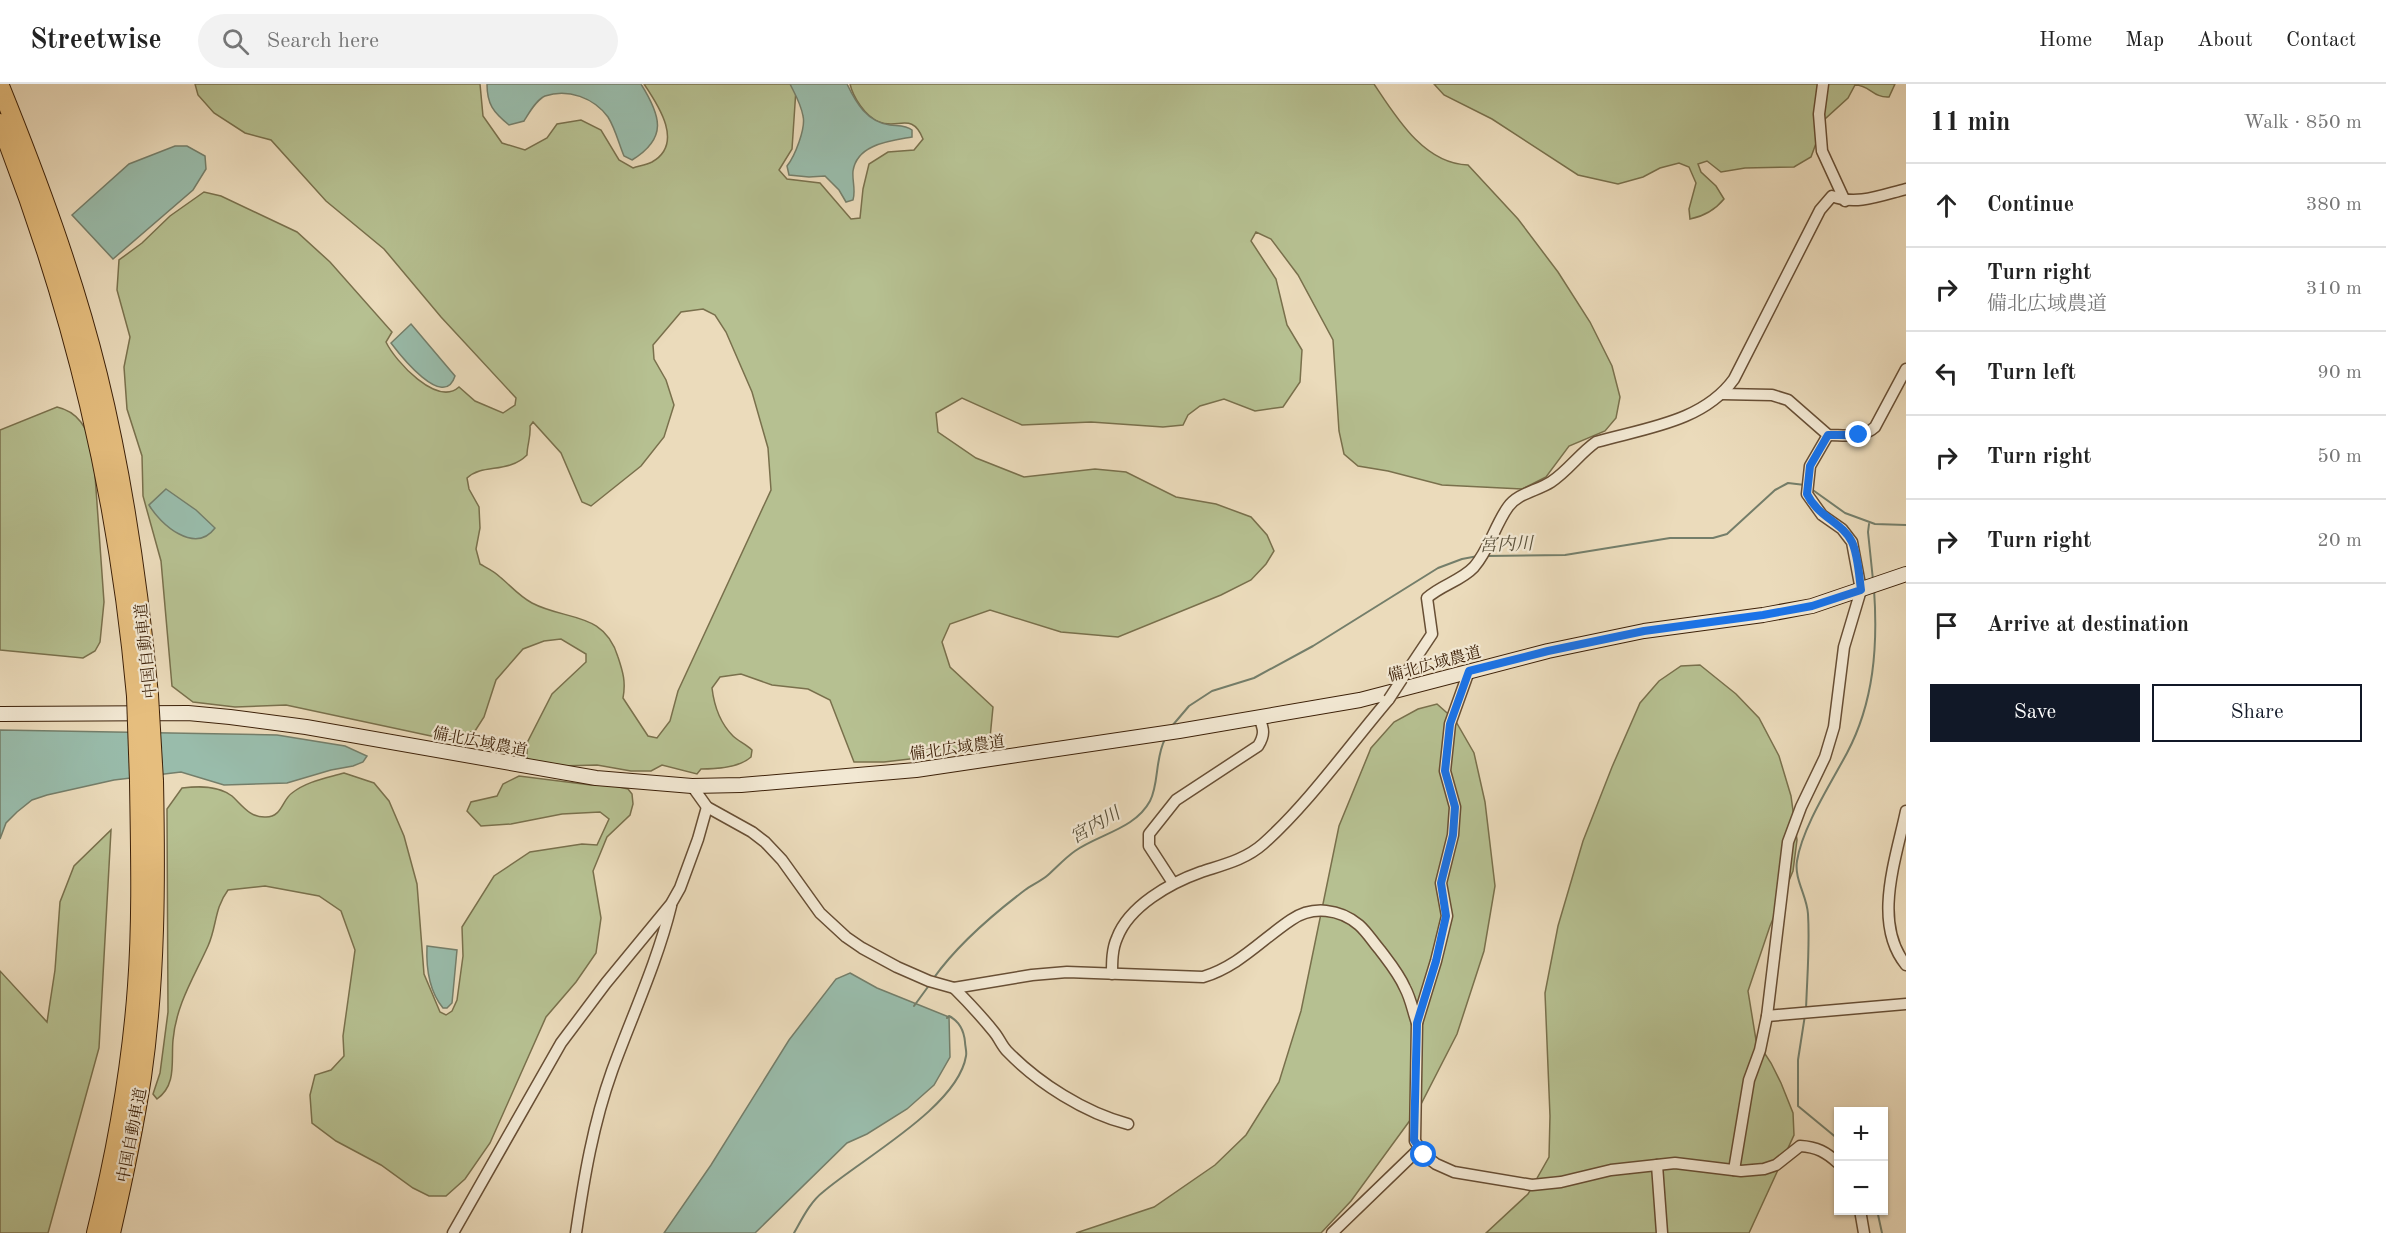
<!DOCTYPE html>
<html lang="en">
<head>
<meta charset="utf-8">
<style>
	body { margin:0; font-family:"Old Standard TT","Noto Serif JP",serif; background:#f2f2f2; color:#222 }
	.controls { position:absolute; right:18px; bottom:18px; display:grid; overflow:hidden; border-radius:0px; box-shadow:0 2px 4px #0004 }
	.controls button { width:54px; height:54px; display:grid; place-items:center; padding:0; border:0; border-bottom:2px solid #e0e0e0; background:#fff; color:#222; font:30px sans-serif }
	.stop { position:absolute; width:18px; height:18px; margin:-14px; border:4px solid #1a73e8; border-radius:50%; background:#fff }
	.stop.end { background:#1a73e8; border-color:#fff; box-shadow:0 2px 6px #0008 }
	.list { margin:0; padding:0; list-style:none }
	h2 { display:flex; justify-content:space-between; align-items:center; height:78px; margin:0; padding:0 24px; font-size:26px }
	h2 small { font-size:20px; font-weight:400; color:#767676 }
	.list li { display:grid; grid-template-columns:39px 1fr auto; gap:18px; align-items:center; box-sizing:border-box; height:84px; padding:0 24px; border-top:2px solid #e0e0e0 }
	.list b { display:block; font-size:22px; white-space:nowrap }
	.list p { margin:0; font-size:20px; white-space:nowrap; color:#767676 }
	.list em { font-size:20px; font-style:normal; color:#767676 }
	.actions { display:flex; gap:12px; padding:18px 24px }
	.actions a { flex:1; padding:14px 0; border:2px solid #111827; border-radius:0px; text-align:center; font-size:21px; color:#111827 }
	.actions .main { background:#111827; color:#fff }
	.icon { flex:none; width:33px; height:33px; fill:none; stroke:currentColor; stroke-width:2; stroke-linecap:round; stroke-linejoin:round }
	.map { position:relative; flex:none; width:1906px; height:1149px; overflow:hidden }
	header { display:flex; align-items:center; gap:36px; box-sizing:border-box; height:84px; padding:0 30px; background:#fff; border-bottom:2px solid #e0e0e0 }
	header strong { font-size:28px }
	nav { display:flex; gap:33px; margin-inline-start:auto; font-size:21px }
	.search { width:420px; height:54px; background:#f2f2f2; display:flex; align-items:center; gap:15px; box-sizing:border-box; padding:0 21px; border-radius:33px; color:#767676; font-size:22px }
	main { display:flex }
	aside { flex:1; background:#fff }
	.map>svg:first-child { display:block }
	.green { fill:#b6c091; stroke:#79704c; stroke-width:1.5; fill-rule:evenodd }
	.water { fill:#99bcab; stroke:#747e6a; stroke-width:1.5 }
	.lines { fill:none; stroke-linecap:round; stroke-linejoin:round }
	.stream { stroke:#747e6a; stroke-width:2 }
	.street-casing { stroke:#684f35; stroke-width:13 }
	.secondary-casing { stroke:#3c2008; stroke-width:16 }
	.highway-casing { stroke:#3c2008; stroke-width:20 }
	.street { stroke:#f2e8d3; stroke-width:10 }
	.secondary { stroke:#f2e8d3; stroke-width:14 }
	.highway { stroke:#e6be7e; stroke-width:18 }
	.street-bridge-casing { stroke:#684f35; stroke-width:13; stroke-linecap:butt }
	.highway-bridge-casing { stroke:#3c2008; stroke-width:20; stroke-linecap:butt }
	.street-bridge { stroke:#f2e8d3; stroke-width:10 }
	.highway-bridge { stroke:#e6be7e; stroke-width:18 }
	.route { stroke:#1a73e8; stroke-width:8 }
	.labels { text-anchor:middle; stroke-width:4.5; stroke-linejoin:round; paint-order:stroke }
	.street-label { font-size:16px; fill:#3c2008; stroke:#f2e8d3 }
	.water-label { font-size:18px; font-style:italic; fill:#584f39; stroke:#f2e8d3 }
</style>
</head>
<body>
<header>
<strong>Streetwise</strong>
<div class="search"><svg class="icon" aria-label="search" viewBox="0 0 24 24"><circle cx="10" cy="10" r="6"/><path d="M15 15l6 6"/></svg>Search here</div>
<nav><a>Home</a><a>Map</a><a>About</a><a>Contact</a></nav>
</header>
<main>
<div class="map">
<svg width="1906" height="1149" viewBox="0 0 1906 1149">
	<rect width="100%" height="100%" fill="#ebdbbb"/>
	<filter id="stains"><feTurbulence type="fractalNoise" baseFrequency=".00333" numOctaves="4"/><feColorMatrix values="0 0 0 0 .2 0 0 0 0 .09 0 0 0 0 .02 0 0 0 .5 -.17"/></filter>
	<radialGradient id="worn" r=".72"><stop offset=".6" stop-color="#630" stop-opacity="0"/><stop offset="1" stop-color="#630" stop-opacity=".3"/></radialGradient>
	<g class="green">
		<path d="M195,0H480L483,32L502,59L525,66L547,54L557,40L581,36L601,46L619,76L633,84C639,82 646,81 652,78C684,60 659,22 644,0H793L796,5L792,65L779,86L787,95L820,99L851,135L860,134L863,105L869,80L888,68L914,66L923,55C912,27 898,46 879,38C865,32 853,13 850,0H1374C1396,33 1424,80 1468,81L1518,135L1558,188L1590,238L1612,282L1620,313L1616,334L1605,347L1569,362L1546,393L1522,405L1442,401L1388,387L1358,382L1344,370L1339,347L1333,256L1298,191L1271,155L1256,148L1251,157L1276,195L1287,241L1302,266L1300,298L1283,323L1255,327L1224,315L1200,322L1188,331L1183,341L1163,343L1091,338L1022,341L962,314L936,329L938,348L976,374L1024,393L1095,385L1126,388L1176,413L1216,420L1251,433L1267,451L1274,467L1266,480L1251,496L1221,511L1118,553L1061,548L990,526L950,540L942,558L950,583L993,623L990,654L978,667L884,678H854L830,616L808,605L772,601L741,590L720,593L712,604C714,621 720,639 733,652C738,657 746,660 752,666L751,673C739,684 717,685 701,685L697,690L662,681L651,687H631L597,681L559,682L527,676V659L552,610L586,578V570L561,555L544,557L523,565L496,596L484,633L475,647L453,653L431,652L286,621L235,623L193,618L172,602L161,477L143,412L142,372L127,325L124,283L130,253L117,206L119,176L142,159L170,132L204,108L221,112L297,148L330,178L392,248L386,258C395,277 437,323 459,303L475,317L503,329L515,321L516,314L441,233L384,165L326,117L271,56L245,49L214,29L198,11ZM703,225L715,231L726,248L752,308L768,364L771,406L678,607L670,637L657,654L648,652L623,614C626,598 623,588 618,573C604,527 566,537 532,519C519,512 511,502 500,493C494,487 487,484 480,480L476,465L480,444L479,423L469,405L467,394C483,379 508,390 527,371C527,361 531,353 530,342L533,338L561,369L582,418L591,422L641,382L664,353L674,321L666,296L654,275L653,261L681,228Z"/>
		<path d="M1434,0H1895L1889,13C1873,14 1870,1 1855,1L1848,14L1825,35L1811,73L1794,83L1745,84L1721,88L1707,77L1698,80L1701,88L1716,102L1724,115C1715,126 1705,132 1690,135L1689,125L1696,99L1689,83L1679,79L1660,84L1643,93L1618,100L1578,91L1492,35L1444,11Z"/>
		<path d="M57,323C79,328 86,344 93,363L104,518L100,558L95,567L83,574L0,566V346Z"/>
		<polygon points="1700,581 1736,610 1759,634 1779,672 1791,712 1797,756 1793,787 1770,842 1748,907 1756,956 1771,979 1781,999 1793,1029 1794,1051 1749,1149 1486,1149 1528,1110 1549,1073 1550,1032 1545,909 1558,842 1583,757 1612,683 1640,619 1659,597 1681,582"/>
		<polygon points="1437,620 1455,636 1474,669 1485,718 1495,802 1484,867 1457,950 1419,1024 1351,1117 1321,1149 1076,1149 1154,1123 1215,1081 1246,1051 1279,998 1301,927 1339,742 1371,664 1394,638 1418,625"/>
		<path d="M344,689L374,699L389,717L404,752L417,800L424,890L440,928L446,931L452,927L457,916L463,872L462,843L494,792L530,768L582,760L597,761L609,735L600,728L562,730L511,740L481,742L467,727L471,718L497,712L503,700L519,692L591,701L606,700L628,705L632,710L633,720L630,731L607,753L593,787L601,834L596,869L576,898L546,933L490,1059L465,1095L446,1112H429L413,1104L381,1081L336,1057L312,1039L310,1011L315,991L331,986L344,972L343,952L355,866L341,827L319,812L265,802L228,806C214,825 217,842 208,862C194,893 176,921 173,956C171,977 177,1001 157,1015L153,1010L160,989L168,928L167,725L182,704C198,702 218,701 232,712C242,721 250,734 266,733C282,733 282,716 292,709C307,697 327,694 344,689Z"/>
		<polygon points="111,746 99,964 48,1149 0,1149 0,887 47,938 55,886 60,818 74,782"/>
	</g>
	<g class="water">
		<path d="M487,0H641C661,32 668,54 632,76L624,72C619,60 615,44 608,33C594,14 568,4 545,12C536,16 529,29 524,37L509,41C493,28 487,20 487,0Z"/>
		<path d="M790,0H847C856,19 867,38 890,41C898,42 906,41 912,46V53C890,57 857,60 853,87C852,97 856,106 853,116L846,118L839,106L825,92L809,93L789,91L787,82C795,72 806,44 803,32C801,20 795,10 790,0Z"/>
		<polygon points="175,62 187,62 205,72 206,85 193,106 113,175 72,131 129,80"/>
		<path d="M411,240L455,292C444,327 400,271 391,259Z"/>
		<path d="M166,405L196,426L215,444C195,471 160,440 149,421Z"/>
		<polygon points="0,646 277,651 345,662 367,672 363,678 353,682 331,686 287,699 224,701 181,688 114,696 47,711 32,716 17,728 6,739 0,755"/>
		<path d="M427,862L457,866L452,919L447,924H443C429,907 426,884 427,862Z"/>
		<polygon points="850,889 877,904 949,933 950,973 934,1001 907,1025 867,1050 847,1059 755,1149 664,1149 711,1081 789,956 836,895"/>
	</g>
	<g class="lines">
		<g class="stream">
			<polyline points="1810,404 1845,429 1875,440 1906,441"/>
			<polyline points="1869,440 1868,448 1873,496"/>
			<polyline points="1487,472 1565,471 1670,454 1713,454 1727,450 1775,406 1788,399 1805,401"/>
			<polyline points="1172,642 1189,622 1212,607 1254,594 1313,562 1438,484 1462,475 1478,472"/>
			<path d="M933,895C957,861 992,831 1025,806C1032,801 1041,797 1048,791C1057,783 1065,774 1075,767C1099,750 1135,745 1150,717C1159,700 1155,674 1165,655"/>
			<polyline points="914,922 930,900"/>
			<path d="M1806,926C1807,894 1810,862 1808,830C1807,812 1794,795 1797,777C1802,744 1831,699 1847,669C1874,618 1878,562 1874,505"/>
			<polyline points="1805,931 1798,976 1798,1022 1838,1055"/>
			<polyline points="1877,1126 1882,1149"/>
			<path d="M794,1149C802,1135 810,1118 823,1108C861,1075 958,1023 966,972C967,968 965,962 965,958C964,947 959,937 949,932L947,934"/>
		</g>
		<g class="street-casing">
			<g id="street">
				<polyline points="1823,0 1819,30 1822,67 1845,117"/>
				<path d="M1722,310L1772,311L1788,316L1828,351C1844,351 1862,355 1875,343L1906,285"/>
				<path d="M1469,587L1450,640L1445,687L1455,723L1453,751L1441,799L1447,832L1436,877L1417,939L1415,1057L1424,1071L1436,1080L1454,1088L1532,1101L1561,1098L1611,1086L1675,1079L1741,1087L1764,1085L1776,1081L1800,1062C1817,1063 1826,1068 1838,1079"/>
				<path d="M1402,595L1432,550L1427,514C1441,501 1461,497 1474,483C1489,466 1495,441 1508,423C1518,409 1537,407 1551,398C1568,387 1580,369 1596,358C1645,344 1703,338 1734,295L1820,126L1832,112C1856,122 1882,111 1906,105"/>
				<path d="M692,702L707,723L752,748L765,758L782,776L820,829L846,853L862,864L897,883L929,897L954,904L1032,891L1067,888L1203,893C1239,882 1261,856 1291,836C1313,821 1340,825 1359,841C1367,848 1373,858 1380,866C1389,878 1399,890 1405,904C1411,915 1413,928 1417,939"/>
				<path d="M1906,727C1896,775 1872,839 1906,881"/>
				<path d="M1173,799L1149,762V750L1176,716L1258,662C1265,651 1264,645 1259,634"/>
				<path d="M1112,890C1112,878 1112,865 1117,854C1129,822 1170,799 1201,788C1222,781 1245,776 1263,760C1308,720 1349,662 1389,615"/>
				<path d="M954,904C968,918 982,933 994,948C999,954 1002,962 1007,967C1038,999 1085,1029 1128,1040"/>
				<polyline points="1767,932 1906,920"/>
				<polyline points="1657,1081 1662,1149"/>
				<polyline points="1734,1086 1749,996 1760,966 1767,932 1788,758 1801,723 1825,673 1834,643 1844,563 1861,506 1852,458 1842,445 1822,431 1807,410 1810,382 1828,351"/>
				<polyline points="1860,1126 1864,1149"/>
				<polyline points="453,1149 561,959 606,899 671,820 680,804 698,755 707,723"/>
				<path d="M576,1149C584,1094 593,1040 612,987C632,932 657,879 671,822"/>
				<polyline points="1332,1149 1420,1064"/>
			</g>
		</g>
		<g class="secondary-casing">
			<polyline id="secondary" points="0,630 188,629 230,633 306,643 596,694 692,702 741,701 916,686 1179,647 1360,616 1548,567 1644,547 1763,531 1812,522 1906,490"/>
		</g>
		<g class="highway-casing">
			<g id="highway">
				<path d="M0,2C38,96 74,193 98,291C124,397 139,503 149,611"/>
				<path d="M0,39C74,226 118,412 136,612"/>
				<path d="M96,1149C116,1068 131,986 137,902C142,834 140,765 139,697"/>
				<path d="M111,1149C123,1097 134,1045 142,993C156,895 156,796 154,697"/>
			</g>
		</g>
		<use href="#street" class="street"/>
		<use href="#secondary" class="secondary"/>
		<use href="#highway" class="highway"/>
		<g class="street-bridge-casing">
			<polyline id="street-bridge" points="1389,615 1402,595"/>
		</g>
		<g class="highway-bridge-casing">
			<g id="highway-bridge">
				<polyline points="149,611 154,697"/>
				<polyline points="136,612 139,697"/>
			</g>
		</g>
		<use href="#street-bridge" class="street-bridge"/>
		<use href="#highway-bridge" class="highway-bridge"/>
	</g>
	<g class="lines">
		<path class="route" d="M1424,1071L1414,1056L1417,939L1436,877L1446,832L1441,799L1453,751L1455,723L1445,687L1450,640L1469,587L1548,567L1644,547L1763,531L1812,522L1861,506C1859,491 1858,471 1852,458C1843,439 1818,433 1807,410L1810,382L1828,351H1859"/>
	</g>
	<g class="labels">
		<g class="street-label">
			<text transform="translate(145 567) rotate(-96)" y="6">中国自動車道</text>
			<text transform="translate(1434 579) rotate(-15)" y="6">備北広域農道</text>
			<text transform="translate(480 657) rotate(11)" y="6">備北広域農道</text>
			<text transform="translate(957 663) rotate(-8)" y="6">備北広域農道</text>
			<text transform="translate(131 1051) rotate(-79)" y="6">中国自動車道</text>
		</g>
		<g class="water-label">
			<text transform="translate(1506 460) rotate(-2)" y="6">宮内川</text>
			<text transform="translate(1095 741) rotate(-30)" y="6">宮内川</text>
		</g>
	</g>
	<rect width="100%" height="100%" filter="url(#stains)"/>
	<rect width="100%" height="100%" fill="url(#worn)"/>
</svg>
<div class="controls">
<button>+</button>
<button>−</button>
</div>
<div class="stop" style="left:1424px;top:1071px"></div>
<div class="stop end" style="left:1859px;top:351px"></div>
</div>
<aside>
<h2>11 min<small>Walk · 850 m</small></h2>
<ul class="list">
<li><svg class="icon" aria-label="ahead" viewBox="0 0 24 24"><path d="M12 20V5M6 11l6-6 6 6"/></svg><div><b>Continue</b></div><em>380 m</em></li>
<li><svg class="icon" aria-label="right" viewBox="0 0 24 24"><path d="M7 20v-9h11M14 6l5 5-5 5"/></svg><div><b>Turn right</b><p>備北広域農道</p></div><em>310 m</em></li>
<li><svg class="icon" aria-label="left" viewBox="0 0 24 24"><path d="M17 20v-9H6M10 6l-5 5 5 5"/></svg><div><b>Turn left</b></div><em>90 m</em></li>
<li><svg class="icon" aria-label="right" viewBox="0 0 24 24"><path d="M7 20v-9h11M14 6l5 5-5 5"/></svg><div><b>Turn right</b></div><em>50 m</em></li>
<li><svg class="icon" aria-label="right" viewBox="0 0 24 24"><path d="M7 20v-9h11M14 6l5 5-5 5"/></svg><div><b>Turn right</b></div><em>20 m</em></li>
<li><svg class="icon" aria-label="arrive" viewBox="0 0 24 24"><path d="M6 21V4h12l-3 4 3 4H6"/></svg><div><b>Arrive at destination</b></div></li>
</ul>
<div class="actions"><a class="main">Save</a><a>Share</a></div>
</aside>
</main>
</body>
</html>
